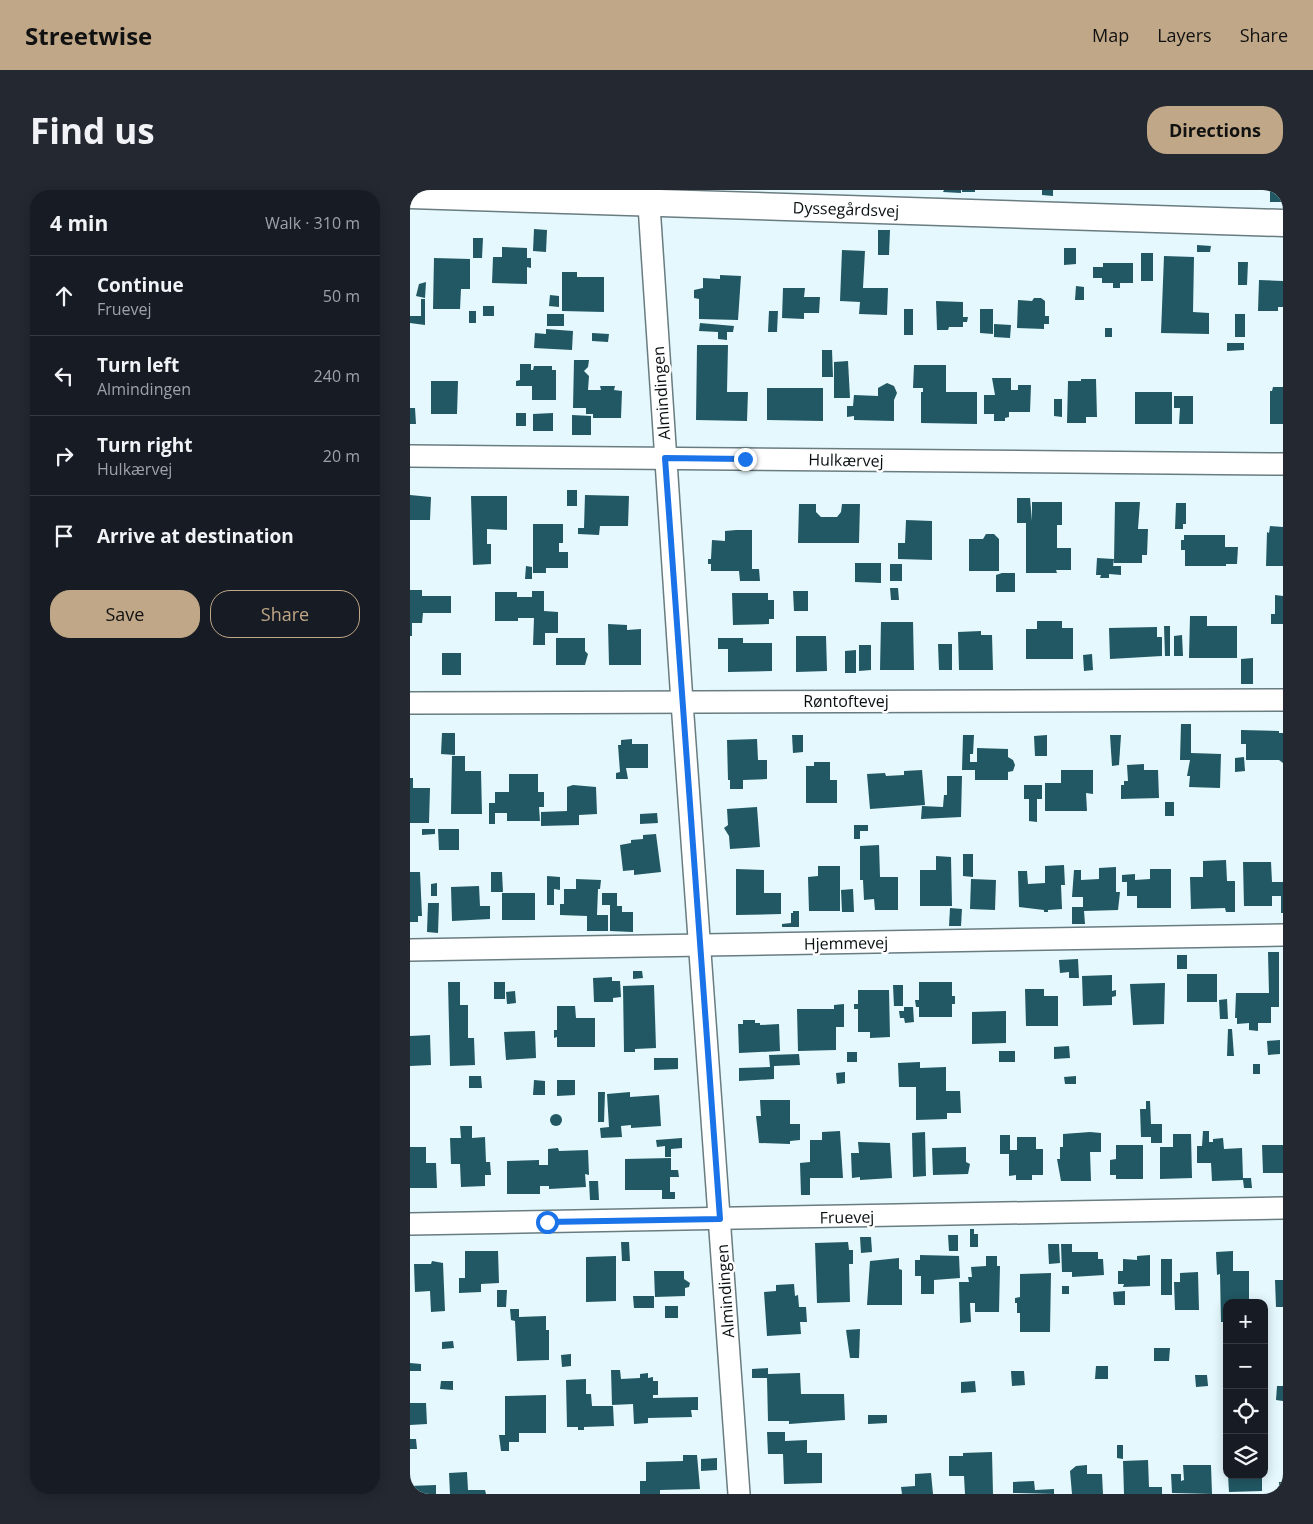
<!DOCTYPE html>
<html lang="en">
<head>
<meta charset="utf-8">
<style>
	body { margin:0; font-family:"Open Sans",sans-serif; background:#242831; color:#f1f3f6 }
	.controls { position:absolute; right:15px; bottom:15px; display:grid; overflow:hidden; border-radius:10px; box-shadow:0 2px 12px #0003 }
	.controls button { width:45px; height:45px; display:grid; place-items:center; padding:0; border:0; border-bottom:1px solid #363941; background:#171b24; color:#f1f3f6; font:25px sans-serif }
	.stop { position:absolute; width:15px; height:15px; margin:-11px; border:4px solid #1a73e8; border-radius:50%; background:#fff }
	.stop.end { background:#1a73e8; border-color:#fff; box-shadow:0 1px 5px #0008 }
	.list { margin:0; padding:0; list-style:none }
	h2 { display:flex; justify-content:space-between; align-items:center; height:65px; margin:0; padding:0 20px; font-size:21px }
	h2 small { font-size:16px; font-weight:400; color:#9ea1a6 }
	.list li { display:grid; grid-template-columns:32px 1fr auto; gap:15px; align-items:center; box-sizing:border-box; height:80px; padding:0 20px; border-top:1px solid #363941 }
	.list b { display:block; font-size:19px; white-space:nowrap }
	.list p { margin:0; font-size:16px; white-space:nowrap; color:#9ea1a6 }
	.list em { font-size:16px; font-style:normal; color:#9ea1a6 }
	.actions { display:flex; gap:10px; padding:15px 20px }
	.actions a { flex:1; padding:11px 0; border:1px solid #c0a787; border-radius:20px; text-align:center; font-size:18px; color:#c0a787 }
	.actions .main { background:#c0a787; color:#111 }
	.icon { flex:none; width:28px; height:28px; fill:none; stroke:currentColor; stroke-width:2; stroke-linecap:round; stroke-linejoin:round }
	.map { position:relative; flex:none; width:873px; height:1304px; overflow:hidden; border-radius:20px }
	header { display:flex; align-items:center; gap:30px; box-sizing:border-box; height:70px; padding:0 25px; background:#c0a787; color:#111 }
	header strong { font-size:24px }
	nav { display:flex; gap:28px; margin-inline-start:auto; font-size:18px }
	.intro { display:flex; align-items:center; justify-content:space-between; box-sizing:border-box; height:120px; padding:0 30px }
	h1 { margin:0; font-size:35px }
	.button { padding:12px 22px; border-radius:20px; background:#c0a787; color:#111; font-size:18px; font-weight:700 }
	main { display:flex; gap:30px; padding:0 30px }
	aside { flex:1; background:#171b24; border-radius:20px; box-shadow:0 2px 12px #0003 }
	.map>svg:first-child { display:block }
	.building { fill:#215863 }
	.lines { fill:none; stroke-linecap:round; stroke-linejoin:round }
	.minor-casing { stroke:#697c80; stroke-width:24 }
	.tertiary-casing { stroke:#697c80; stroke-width:29 }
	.minor { stroke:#fff; stroke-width:21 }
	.tertiary { stroke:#fff; stroke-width:26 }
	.route { stroke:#1a73e8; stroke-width:6 }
	.labels { text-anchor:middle; stroke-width:5; stroke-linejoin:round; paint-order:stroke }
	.street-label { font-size:16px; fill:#091011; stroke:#fff }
</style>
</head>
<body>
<header>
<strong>Streetwise</strong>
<nav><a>Map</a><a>Layers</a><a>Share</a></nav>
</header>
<div class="intro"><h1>Find us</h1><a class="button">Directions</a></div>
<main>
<aside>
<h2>4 min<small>Walk · 310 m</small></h2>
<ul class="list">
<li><svg class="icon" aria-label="ahead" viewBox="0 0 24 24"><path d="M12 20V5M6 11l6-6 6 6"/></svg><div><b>Continue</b><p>Fruevej</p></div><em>50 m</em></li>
<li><svg class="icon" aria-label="left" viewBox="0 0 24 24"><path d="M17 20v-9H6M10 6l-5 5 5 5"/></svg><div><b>Turn left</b><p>Almindingen</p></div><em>240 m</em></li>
<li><svg class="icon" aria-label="right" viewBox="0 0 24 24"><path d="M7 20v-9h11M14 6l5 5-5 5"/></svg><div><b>Turn right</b><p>Hulkærvej</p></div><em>20 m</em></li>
<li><svg class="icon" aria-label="arrive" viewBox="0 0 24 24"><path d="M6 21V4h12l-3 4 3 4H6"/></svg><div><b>Arrive at destination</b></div></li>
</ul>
<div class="actions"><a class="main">Save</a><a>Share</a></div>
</aside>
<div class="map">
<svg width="873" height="1304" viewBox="0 0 873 1304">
	<rect width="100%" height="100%" fill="#e4f8fd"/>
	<g class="building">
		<polygon points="534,0 551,0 551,3 533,2"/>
		<rect x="552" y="0" width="13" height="2"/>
		<polygon points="632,0 643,0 643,6 632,5"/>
		<rect x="860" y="0" width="13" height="12"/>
		<polygon points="124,39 137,40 136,62 123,61"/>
		<polygon points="468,40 480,40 479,65 468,65"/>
		<polygon points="63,48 73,48 72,68 63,68"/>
		<polygon points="787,55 801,56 800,62 787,62"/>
		<polygon points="92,57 117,58 117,68 121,68 121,78 117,77 117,94 82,93 83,67 92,67"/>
		<polygon points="654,58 666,58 666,74 654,75"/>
		<polygon points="432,60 455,61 453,98 478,98 477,125 449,124 450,112 430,111"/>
		<rect x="731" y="63" width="12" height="28"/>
		<polygon points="754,66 784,67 783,122 799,123 799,144 751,143"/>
		<polygon points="24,68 60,69 60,99 51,99 50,119 23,119"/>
		<polygon points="828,72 838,72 837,95 828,95"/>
		<polygon points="693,73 723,73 723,93 710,93 710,98 703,98 703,93 692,93 692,88 683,88 683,77 693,77"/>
		<polygon points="152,82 167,82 167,87 194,87 194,122 152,121"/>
		<polygon points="310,85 331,86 328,130 289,129 289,109 284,108 284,100 293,98 293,88 310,89"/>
		<polygon points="849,90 873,91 873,117 868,117 868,121 848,121"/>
		<polygon points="16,92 15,108 6,106 9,94"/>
		<polygon points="666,96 674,97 674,110 665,110"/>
		<polygon points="373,98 395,98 394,107 410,107 409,123 394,123 394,129 372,128"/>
		<polygon points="140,105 149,106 149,117 139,116"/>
		<polygon points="624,108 631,108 635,111 635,126 639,126 639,134 634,134 634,139 607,138 608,110 622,111"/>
		<polygon points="11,109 15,109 15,135 0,133 0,126 11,126"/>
		<polygon points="526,111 553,112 553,127 558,127 557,132 553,132 553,137 539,137 538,140 527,140"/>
		<rect x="73" y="116" width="11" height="10"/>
		<rect x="494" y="119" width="9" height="26"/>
		<polygon points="570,119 583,119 583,144 570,143"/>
		<rect x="59" y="121" width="7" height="12"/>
		<polygon points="359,121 368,121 367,142 358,142"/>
		<rect x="137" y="124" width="17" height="12"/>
		<rect x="825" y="124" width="10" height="23"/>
		<polygon points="290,133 324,136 323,142 317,142 317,150 308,149 308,142 289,141"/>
		<polygon points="584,134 601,135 600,148 584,147"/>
		<rect x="695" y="138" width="7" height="9"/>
		<polygon points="136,139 163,141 162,160 124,158 125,143 136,144"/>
		<polygon points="182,143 199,144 198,152 182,151"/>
		<polygon points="817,153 834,153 834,160 817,161"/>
		<polygon points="287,155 318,155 317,202 338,202 337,231 286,230"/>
		<polygon points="412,160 422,160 423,187 412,187"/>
		<polygon points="164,170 179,170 178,177 174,181 179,186 178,200 191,200 190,196 205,196 204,200 212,201 211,228 183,228 183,224 176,224 176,218 163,218"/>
		<polygon points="438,171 440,208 424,208 424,172"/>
		<polygon points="110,174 121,174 121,180 123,180 124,176 142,176 142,180 146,180 146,210 122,210 122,196 106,196 106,191 110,190"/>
		<polygon points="504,175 536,175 536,202 567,202 567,234 511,233 511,202 513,202 513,198 503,198"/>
		<polygon points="582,188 601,188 601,200 608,200 608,195 621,195 620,222 599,222 599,227 595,228 595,231 584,231 584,224 574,224 574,205 585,205"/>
		<polygon points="671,189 686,189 687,227 676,227 676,233 657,233 658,191 671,191"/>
		<polygon points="21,191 48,191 47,224 21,224"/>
		<polygon points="477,193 484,196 487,203 484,210 484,231 444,230 444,226 437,227 437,216 443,216 444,205 468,206 468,198"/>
		<polygon points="863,197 873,197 873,234 860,234 860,201 862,201"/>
		<polygon points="357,198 413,198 413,231 357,230"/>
		<rect x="725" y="202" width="37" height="32"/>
		<polygon points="764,206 783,206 783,234 769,234 770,218 764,218"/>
		<polygon points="644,209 652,209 652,227 644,226"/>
		<polygon points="0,218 5,218 6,234 0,234"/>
		<rect x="106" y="223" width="10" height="13"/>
		<polygon points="143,223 143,241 123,241 123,224"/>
		<polygon points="162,225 181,226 181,245 162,245"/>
		<rect x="157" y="300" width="10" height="16"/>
		<polygon points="0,305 21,307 20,330 0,330"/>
		<polygon points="175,305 219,306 218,336 190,336 189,345 168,344 168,338 174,338"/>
		<polygon points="61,306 97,306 97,340 77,339 77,354 81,354 81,374 63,375"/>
		<polygon points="607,308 620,308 622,331 622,312 652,312 652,335 647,335 647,358 661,358 661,380 646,380 647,383 616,383 616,333 607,333"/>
		<polygon points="705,312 730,312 728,339 738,339 737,365 732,365 732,373 704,373"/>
		<polygon points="766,313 776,313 776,334 773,334 773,339 765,339"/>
		<polygon points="389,314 406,314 406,322 411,327 427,327 431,322 432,314 450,314 449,353 388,353"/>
		<polygon points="496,330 522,331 522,370 488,369 488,353 495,353"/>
		<polygon points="123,334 153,334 153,353 149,353 149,362 158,362 158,378 136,378 136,383 123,383"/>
		<polygon points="860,336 873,337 873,376 856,376 857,342 859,343"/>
		<polygon points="326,340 342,340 342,379 349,379 350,391 330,391 329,381 301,381 301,374 298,374 298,369 301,369 302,350 315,351 315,341"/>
		<polygon points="576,344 584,344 589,349 589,381 559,381 559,349 573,349"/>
		<polygon points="774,345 815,345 815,357 828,357 827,374 816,374 816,376 775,376 775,360 771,360 771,350 774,350"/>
		<polygon points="687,368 704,369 703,376 711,376 711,385 699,384 699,388 690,388 691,385 686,385"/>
		<polygon points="445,373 471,373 471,393 445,392"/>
		<rect x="480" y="374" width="12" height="17"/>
		<polygon points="116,376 122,377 122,389 115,389"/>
		<polygon points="592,383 605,383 605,402 586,402 586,385"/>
		<polygon points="480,398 488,398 489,410 481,410"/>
		<polygon points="0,400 12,400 12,406 41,406 41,423 13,423 12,433 2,433 2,446 0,446"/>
		<polygon points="122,401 134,401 134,421 148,422 148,443 135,443 135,455 123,455 124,428 108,428 108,431 85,431 85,402 107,402 107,407 122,407"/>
		<polygon points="383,401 398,401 398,421 384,421"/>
		<polygon points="322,403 358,403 358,410 364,410 364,429 359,429 359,434 323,435"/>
		<polygon points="865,405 873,406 873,434 861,434 861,424 865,424"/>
		<polygon points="780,426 797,426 797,436 827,436 827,468 779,468"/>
		<polygon points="627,431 652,431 652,438 663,438 663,469 616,469 616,439 627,439"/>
		<polygon points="471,432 503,432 504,480 470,480"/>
		<polygon points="198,434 217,435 217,440 231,439 231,475 199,475"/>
		<polygon points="754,436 760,436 760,466 755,466"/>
		<polygon points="747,437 747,447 752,447 752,466 700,469 699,438"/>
		<polygon points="571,441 571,445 582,445 583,480 549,480 548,442"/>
		<polygon points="772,445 773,466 764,466 764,446"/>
		<polygon points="386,446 416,446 417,481 386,482"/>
		<polygon points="146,448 175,448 175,461 178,464 175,475 146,475"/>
		<polygon points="308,448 333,448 333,453 362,453 362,481 318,482 318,459 308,459"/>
		<polygon points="528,454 542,454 542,480 529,480"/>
		<polygon points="449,455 461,455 461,480 449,481"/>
		<polygon points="446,460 446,483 435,483 435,461"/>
		<rect x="32" y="463" width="19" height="22"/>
		<polygon points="682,464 683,480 674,481 673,465"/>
		<polygon points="843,468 843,494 831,494 831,469"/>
		<polygon points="771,534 781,534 781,563 811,564 810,598 779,597 780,586 777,586 780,570 770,570"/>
		<polygon points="831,540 869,541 869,543 873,543 873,573 869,570 836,570 836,554 831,554"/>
		<polygon points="32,543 45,543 45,565 31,564"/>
		<polygon points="382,545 393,545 393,562 383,563"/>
		<polygon points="553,545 564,545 563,564 560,564 560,572 567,572 567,558 598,559 598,567 603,570 605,575 603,581 598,582 598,590 565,590 565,580 552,580"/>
		<polygon points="637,545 637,566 625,566 624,546"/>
		<polygon points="700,545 711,545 709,575 702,576"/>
		<polygon points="222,549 222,554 238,554 238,578 216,578 218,589 206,589 206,583 210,582 208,555 211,555 211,550"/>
		<polygon points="347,549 348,570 357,570 357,589 333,590 333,599 320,599 320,590 318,590 317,550"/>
		<polygon points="42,566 55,566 55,581 71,581 72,624 41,624"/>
		<polygon points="834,567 835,581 825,582 825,568"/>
		<polygon points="404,572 420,572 420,590 427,590 427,613 396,613 396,576 404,576"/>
		<polygon points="734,574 734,580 748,580 749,608 711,609 711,595 714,595 714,591 718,591 717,575"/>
		<polygon points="512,580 515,615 460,619 457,584 475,583 476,586 494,585 494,581"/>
		<polygon points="651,580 683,580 683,604 676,603 677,621 635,621 635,593 651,593"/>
		<polygon points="99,584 128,584 128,602 134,602 134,617 129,617 130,631 97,631 97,623 85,623 85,634 79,634 79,613 85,613 85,602 99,602"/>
		<polygon points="537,586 552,586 551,627 511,629 512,616 533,617 534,605 537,605"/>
		<polygon points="0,588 3,588 3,598 20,598 19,633 0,633"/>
		<polygon points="163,595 186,597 187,624 169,625 169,635 131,636 131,622 157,621 157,597"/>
		<polygon points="614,595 632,595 632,609 627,609 627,632 619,631 619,609 614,609"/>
		<rect x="755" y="612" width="9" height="14"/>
		<polygon points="347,617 350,657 320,659 319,646 314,638 318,635 317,619"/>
		<polygon points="247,623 248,633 230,634 230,624"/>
		<polygon points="444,635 458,635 458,641 450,641 450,649 444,649"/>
		<polygon points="12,639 25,639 25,644 12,645"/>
		<polygon points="28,639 49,639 49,660 29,660"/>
		<polygon points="246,644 251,682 224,685 224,680 213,681 210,655 221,653 221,650 233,649 233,645"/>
		<polygon points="469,655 470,687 488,687 488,720 465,720 464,709 454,710 453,690 450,690 450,656"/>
		<polygon points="553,664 563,664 563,687 553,686"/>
		<polygon points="526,666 541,667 542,716 510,716 510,680 526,680"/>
		<polygon points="816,670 817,691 825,691 825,722 816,722 815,718 781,719 780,687 793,687 793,671"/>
		<polygon points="833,672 861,672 862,692 873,692 873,723 871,723 871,706 862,706 862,716 834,716"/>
		<polygon points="654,675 655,695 651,695 652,719 638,720 638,722 634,722 634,720 609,717 608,681 617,681 618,694 635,693 635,676"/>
		<polygon points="408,676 430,676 430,721 399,721 398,687 408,686"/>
		<polygon points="706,677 706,702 710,702 708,720 674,721 675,734 662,734 662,717 673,717 673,707 662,707 664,680 671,680 671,690 689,689 689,678"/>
		<polygon points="326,679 354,680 354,703 371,703 371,724 326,725"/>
		<polygon points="740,679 761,679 761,718 727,718 727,706 717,706 717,692 712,692 712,685 725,684 725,690 740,689"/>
		<polygon points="0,682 10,682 12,726 8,726 8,732 0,732"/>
		<polygon points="81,682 92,682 93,702 81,702"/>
		<polygon points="137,686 150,687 150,700 144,699 144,715 137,715"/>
		<polygon points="166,689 191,690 190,699 188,699 187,725 198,725 198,741 177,741 177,726 150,725 150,714 154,714 154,699 166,699"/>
		<polygon points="561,689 586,690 585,720 560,719"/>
		<polygon points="27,693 27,706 21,706 21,694"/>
		<polygon points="69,696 70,716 80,716 80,729 42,731 41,697"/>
		<polygon points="443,699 444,722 432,722 431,700"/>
		<rect x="92" y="703" width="33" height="27"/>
		<polygon points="192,703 207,703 207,716 212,716 212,722 223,722 223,742 200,741 200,715 192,715"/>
		<polygon points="18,713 29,713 28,743 17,742"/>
		<polygon points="540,718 552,719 551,736 539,736"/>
		<polygon points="383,721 389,721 389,737 372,737 372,734 381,733 381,723 383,723"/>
		<polygon points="858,762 869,762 869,817 861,817 861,833 848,833 848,841 839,840 839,833 827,834 827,828 825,828 826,803 859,803"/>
		<rect x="767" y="765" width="10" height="14"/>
		<polygon points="668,769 669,788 659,788 659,782 650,783 649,770"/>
		<polygon points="223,781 232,781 233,788 223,789"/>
		<rect x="777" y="784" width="30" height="28"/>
		<polygon points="702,785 702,801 706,800 706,806 702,807 702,815 673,816 672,786"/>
		<polygon points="202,787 202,791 210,791 211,807 203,808 203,812 184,812 183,788"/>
		<polygon points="38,792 50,792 50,815 58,815 58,848 64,848 65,875 40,876"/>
		<rect x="84" y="792" width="11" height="17"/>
		<polygon points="509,792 542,792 542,806 545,806 545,814 542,814 542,827 509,827 509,817 506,817 505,810 509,810"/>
		<polygon points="755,793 754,834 723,835 720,794"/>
		<polygon points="244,795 246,858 225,859 225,862 214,862 213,796"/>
		<polygon points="483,795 493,795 493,816 484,816"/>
		<polygon points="615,799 634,799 634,806 648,806 648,836 616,836"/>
		<polygon points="448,800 479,800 480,847 460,848 460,842 448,842 448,819 444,819 444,814 448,814"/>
		<polygon points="105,801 106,813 97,814 96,802"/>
		<polygon points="817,809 818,829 810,829 809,810"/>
		<polygon points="434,814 434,837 426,837 426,860 388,861 387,819 424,819 424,815"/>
		<polygon points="147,816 165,816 166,828 185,828 185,857 147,857 147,847 144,848 144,840 147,840"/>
		<polygon points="494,817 503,817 504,832 495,833 494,828 490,828 489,821 494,821"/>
		<polygon points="596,821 596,853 562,854 562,822"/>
		<polygon points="333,830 345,830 345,833 350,833 350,835 369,834 370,861 329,863 328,834 333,834"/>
		<polygon points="818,839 822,839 824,866 817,866"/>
		<polygon points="125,841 126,868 96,870 94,842"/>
		<polygon points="20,845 21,875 0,876 0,846"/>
		<polygon points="870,850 870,864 858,865 857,851"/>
		<polygon points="659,856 660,868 644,869 644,857"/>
		<rect x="589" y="861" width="16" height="11"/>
		<rect x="437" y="862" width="10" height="10"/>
		<polygon points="389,864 390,875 364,876 364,889 329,891 329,878 360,877 359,865"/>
		<polygon points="244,868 268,868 268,879 244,880"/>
		<polygon points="510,872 510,878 536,877 536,901 550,901 551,923 537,923 537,929 506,930 506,897 489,897 488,873"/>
		<rect x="843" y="874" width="7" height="10"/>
		<polygon points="435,882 435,893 427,894 426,883"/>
		<polygon points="59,886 71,886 72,898 59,898"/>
		<polygon points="666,886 666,894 655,894 654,887"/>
		<polygon points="124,890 135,891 135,905 123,905"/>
		<polygon points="147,890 165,890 165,905 147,906"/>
		<polygon points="188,902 195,902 194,932 188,932"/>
		<polygon points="220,902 220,907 249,905 251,936 221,938 221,935 211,936 212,947 191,948 190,938 199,937 197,904"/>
		<polygon points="350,910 380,910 380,934 390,934 390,950 380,951 380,954 349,953 346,926 351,926"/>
		<polygon points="736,911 740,911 741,934 752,934 752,953 741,953 741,947 731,947 730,919 736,919"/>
		<circle cx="146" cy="930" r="6"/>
		<polygon points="50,936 62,936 62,948 75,947 76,972 80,972 81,985 75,985 75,996 51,997 50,974 41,974 40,948 51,948"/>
		<polygon points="430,941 433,988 400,988 400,1005 391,1005 390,973 400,972 400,950 412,950 412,942"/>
		<polygon points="793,941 799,941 799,952 803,952 803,949 813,948 814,959 832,958 833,988 841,988 842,998 834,998 833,990 802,991 801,973 787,973 787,956 792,956"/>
		<polygon points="515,942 516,986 503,987 502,943"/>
		<polygon points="680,942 691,943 691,962 680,962 681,991 651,991 647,969 650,969 650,957 653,957 653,944"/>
		<polygon points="763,944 781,944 782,988 750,989 750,957 763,957"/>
		<polygon points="590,945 600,945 600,960 607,960 607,947 626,947 626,959 633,959 633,985 622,985 622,990 606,990 606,985 599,986 599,964 590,964"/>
		<polygon points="272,948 272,958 261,959 261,967 255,967 255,956 247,957 246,950"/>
		<polygon points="448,952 480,953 482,988 450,990 450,987 442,988 441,963 449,963"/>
		<polygon points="706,955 733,955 733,989 706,989 706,985 700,985 700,970 706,969"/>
		<polygon points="852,955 873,955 873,983 853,983"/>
		<polygon points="0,957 16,957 16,973 26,973 27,998 0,998"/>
		<polygon points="556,957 556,972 560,974 558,984 523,985 522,958"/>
		<polygon points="148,958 149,961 178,960 179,985 175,984 176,997 139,999 139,996 130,996 130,1004 97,1004 97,971 129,970 129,975 138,975 138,959"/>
		<polygon points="261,968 261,980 268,980 269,987 260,987 260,1002 265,1002 265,1009 252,1009 252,1000 215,1000 215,969"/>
		<polygon points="179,991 188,991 189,1010 180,1010"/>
		<polygon points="560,1039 564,1039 564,1044 568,1044 568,1057 560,1057"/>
		<polygon points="538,1045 548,1045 548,1061 539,1061"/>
		<polygon points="450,1047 461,1047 462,1062 451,1063"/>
		<polygon points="211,1052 219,1052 220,1071 212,1071"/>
		<polygon points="438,1052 439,1060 443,1060 443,1074 439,1074 440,1112 407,1113 405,1053"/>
		<polygon points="638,1054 649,1054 650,1073 639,1074"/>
		<polygon points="651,1054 662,1054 662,1062 688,1062 688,1069 693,1069 694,1085 662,1087 662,1082 652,1082"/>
		<polygon points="55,1061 88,1061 89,1093 71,1094 71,1102 49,1103 49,1088 55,1088"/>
		<polygon points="823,1061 823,1081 839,1081 839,1113 817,1113 817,1132 811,1132 810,1084 807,1085 806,1062"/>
		<polygon points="510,1065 549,1066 550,1088 524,1090 524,1104 511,1104 511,1086 505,1086 505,1070 510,1070"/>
		<polygon points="740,1065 740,1096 713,1097 714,1094 708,1094 708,1081 713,1081 713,1069 727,1070 727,1066"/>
		<polygon points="206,1066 206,1111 176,1112 176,1067"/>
		<polygon points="576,1066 587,1066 587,1076 590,1076 589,1122 565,1122 565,1113 560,1113 561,1132 550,1133 549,1092 559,1092 558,1087 562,1087 561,1077 576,1076"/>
		<polygon points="489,1068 489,1079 492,1080 492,1115 457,1115 460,1071"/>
		<rect x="751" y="1069" width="11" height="36"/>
		<polygon points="22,1071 33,1073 35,1121 21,1122 20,1101 5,1102 4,1074 21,1074"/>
		<polygon points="244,1081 274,1081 274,1089 280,1093 279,1097 275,1098 275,1106 245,1107"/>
		<polygon points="788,1082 789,1120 765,1120 764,1092 770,1092 770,1083"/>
		<polygon points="641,1083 640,1142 610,1142 610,1123 607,1123 607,1113 605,1113 605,1108 610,1107 610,1084"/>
		<polygon points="865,1090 873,1090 873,1117 866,1117"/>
		<polygon points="384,1094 385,1106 388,1105 389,1117 396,1117 397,1132 390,1132 391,1144 357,1146 354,1102 366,1101 366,1095"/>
		<rect x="652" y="1096" width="7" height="8"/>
		<polygon points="87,1100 97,1100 96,1117 87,1117"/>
		<polygon points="715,1101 715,1115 704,1115 703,1102"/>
		<polygon points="223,1106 244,1106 244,1118 224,1118"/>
		<rect x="255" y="1116" width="13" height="12"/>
		<polygon points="100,1119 109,1119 109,1127 136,1126 136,1140 139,1140 139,1170 107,1171 105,1131 101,1130"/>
		<polygon points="450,1139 449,1168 440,1168 436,1140"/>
		<polygon points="43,1151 44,1158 32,1159 32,1152"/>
		<polygon points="744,1158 760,1158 759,1171 744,1171"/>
		<polygon points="161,1164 161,1176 152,1177 151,1165"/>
		<polygon points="0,1173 11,1174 11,1181 0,1181"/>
		<polygon points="686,1176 698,1176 698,1189 685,1189"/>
		<polygon points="358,1178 358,1184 390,1183 391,1204 434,1204 435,1230 379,1234 379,1231 358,1231 357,1188 342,1188 342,1179"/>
		<polygon points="201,1180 210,1180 211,1189 230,1188 230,1184 238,1183 238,1188 243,1187 243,1191 248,1191 248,1205 243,1205 243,1208 288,1207 288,1220 281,1220 282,1227 238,1228 238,1233 224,1234 223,1214 202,1215"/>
		<polygon points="601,1181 614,1181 615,1195 602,1196"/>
		<polygon points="785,1185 797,1185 798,1196 786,1197"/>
		<polygon points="176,1189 176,1204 181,1204 182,1216 203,1216 204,1236 174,1237 174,1240 168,1240 168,1237 157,1237 156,1190"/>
		<polygon points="31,1191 43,1191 43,1200 30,1199"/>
		<polygon points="565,1191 566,1202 551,1203 551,1192"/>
		<polygon points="867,1196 873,1196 873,1211 866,1210"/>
		<polygon points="136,1205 136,1243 109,1243 109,1252 99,1252 99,1261 91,1261 89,1245 95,1245 95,1206"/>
		<polygon points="0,1213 16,1213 17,1234 0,1235"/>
		<polygon points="458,1225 477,1225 477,1233 458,1234"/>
		<polygon points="357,1242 375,1242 375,1251 397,1250 397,1263 412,1263 412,1293 374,1294 373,1264 358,1264"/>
		<polygon points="0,1249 6,1249 7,1259 0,1259"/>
		<polygon points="707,1255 713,1255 713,1269 707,1268"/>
		<polygon points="582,1262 583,1304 555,1304 554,1286 539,1286 539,1266 553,1266 553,1263"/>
		<polygon points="273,1265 287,1265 290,1299 250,1300 250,1304 230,1304 230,1291 236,1291 236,1272 273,1271"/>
		<polygon points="307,1268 307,1280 291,1281 291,1269"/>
		<polygon points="738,1270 739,1297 752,1297 752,1304 714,1304 713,1271"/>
		<polygon points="677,1275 677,1284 692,1284 693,1304 662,1304 660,1281 666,1276"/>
		<polygon points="773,1275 801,1275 802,1304 762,1303 761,1284 771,1284 771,1291 774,1290"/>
		<polygon points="57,1282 58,1300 75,1300 76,1304 40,1304 39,1283"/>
		<polygon points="521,1283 523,1304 492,1304 491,1297 505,1296 505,1284"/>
		<polygon points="818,1285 852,1285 852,1301 819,1302"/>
		<polygon points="624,1291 625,1300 644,1299 644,1304 603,1303 603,1292"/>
		<polygon points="869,1292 873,1292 873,1304 870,1304"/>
		<polygon points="26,1295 26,1304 0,1304 0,1296"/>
	</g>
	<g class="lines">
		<g class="minor-casing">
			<g id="minor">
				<polyline points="238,0 272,512 329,1304"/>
				<polyline points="0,266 873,274"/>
				<polyline points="0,513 873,510"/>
				<polyline points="0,760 873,745"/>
				<polyline points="0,1034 873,1018"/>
			</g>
		</g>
		<g class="tertiary-casing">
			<polyline id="tertiary" points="0,5 873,33"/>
		</g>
		<use href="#minor" class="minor"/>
		<use href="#tertiary" class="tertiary"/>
	</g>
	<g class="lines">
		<polyline class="route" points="137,1032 310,1029 255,268 335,269"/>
	</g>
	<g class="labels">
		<g class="street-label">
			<text transform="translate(436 19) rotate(2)" y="6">Dyssegårdsvej</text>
			<text transform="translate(251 203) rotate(-94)" y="6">Almindingen</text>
			<text transform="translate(436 270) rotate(1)" y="6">Hulkærvej</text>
			<text x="436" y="517">Røntoftevej</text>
			<text transform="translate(436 753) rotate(-1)" y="6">Hjemmevej</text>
			<text transform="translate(437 1027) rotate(-1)" y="6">Fruevej</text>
			<text transform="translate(315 1101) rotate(-94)" y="6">Almindingen</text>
		</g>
	</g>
</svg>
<div class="controls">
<button>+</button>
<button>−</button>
<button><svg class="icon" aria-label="locate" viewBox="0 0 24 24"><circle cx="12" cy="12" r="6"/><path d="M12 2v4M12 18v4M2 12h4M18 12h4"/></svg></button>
<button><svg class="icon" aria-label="layers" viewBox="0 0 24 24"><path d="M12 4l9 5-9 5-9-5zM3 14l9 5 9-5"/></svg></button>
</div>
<div class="stop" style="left:137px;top:1032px"></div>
<div class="stop end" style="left:335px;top:269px"></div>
</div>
</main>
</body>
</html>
